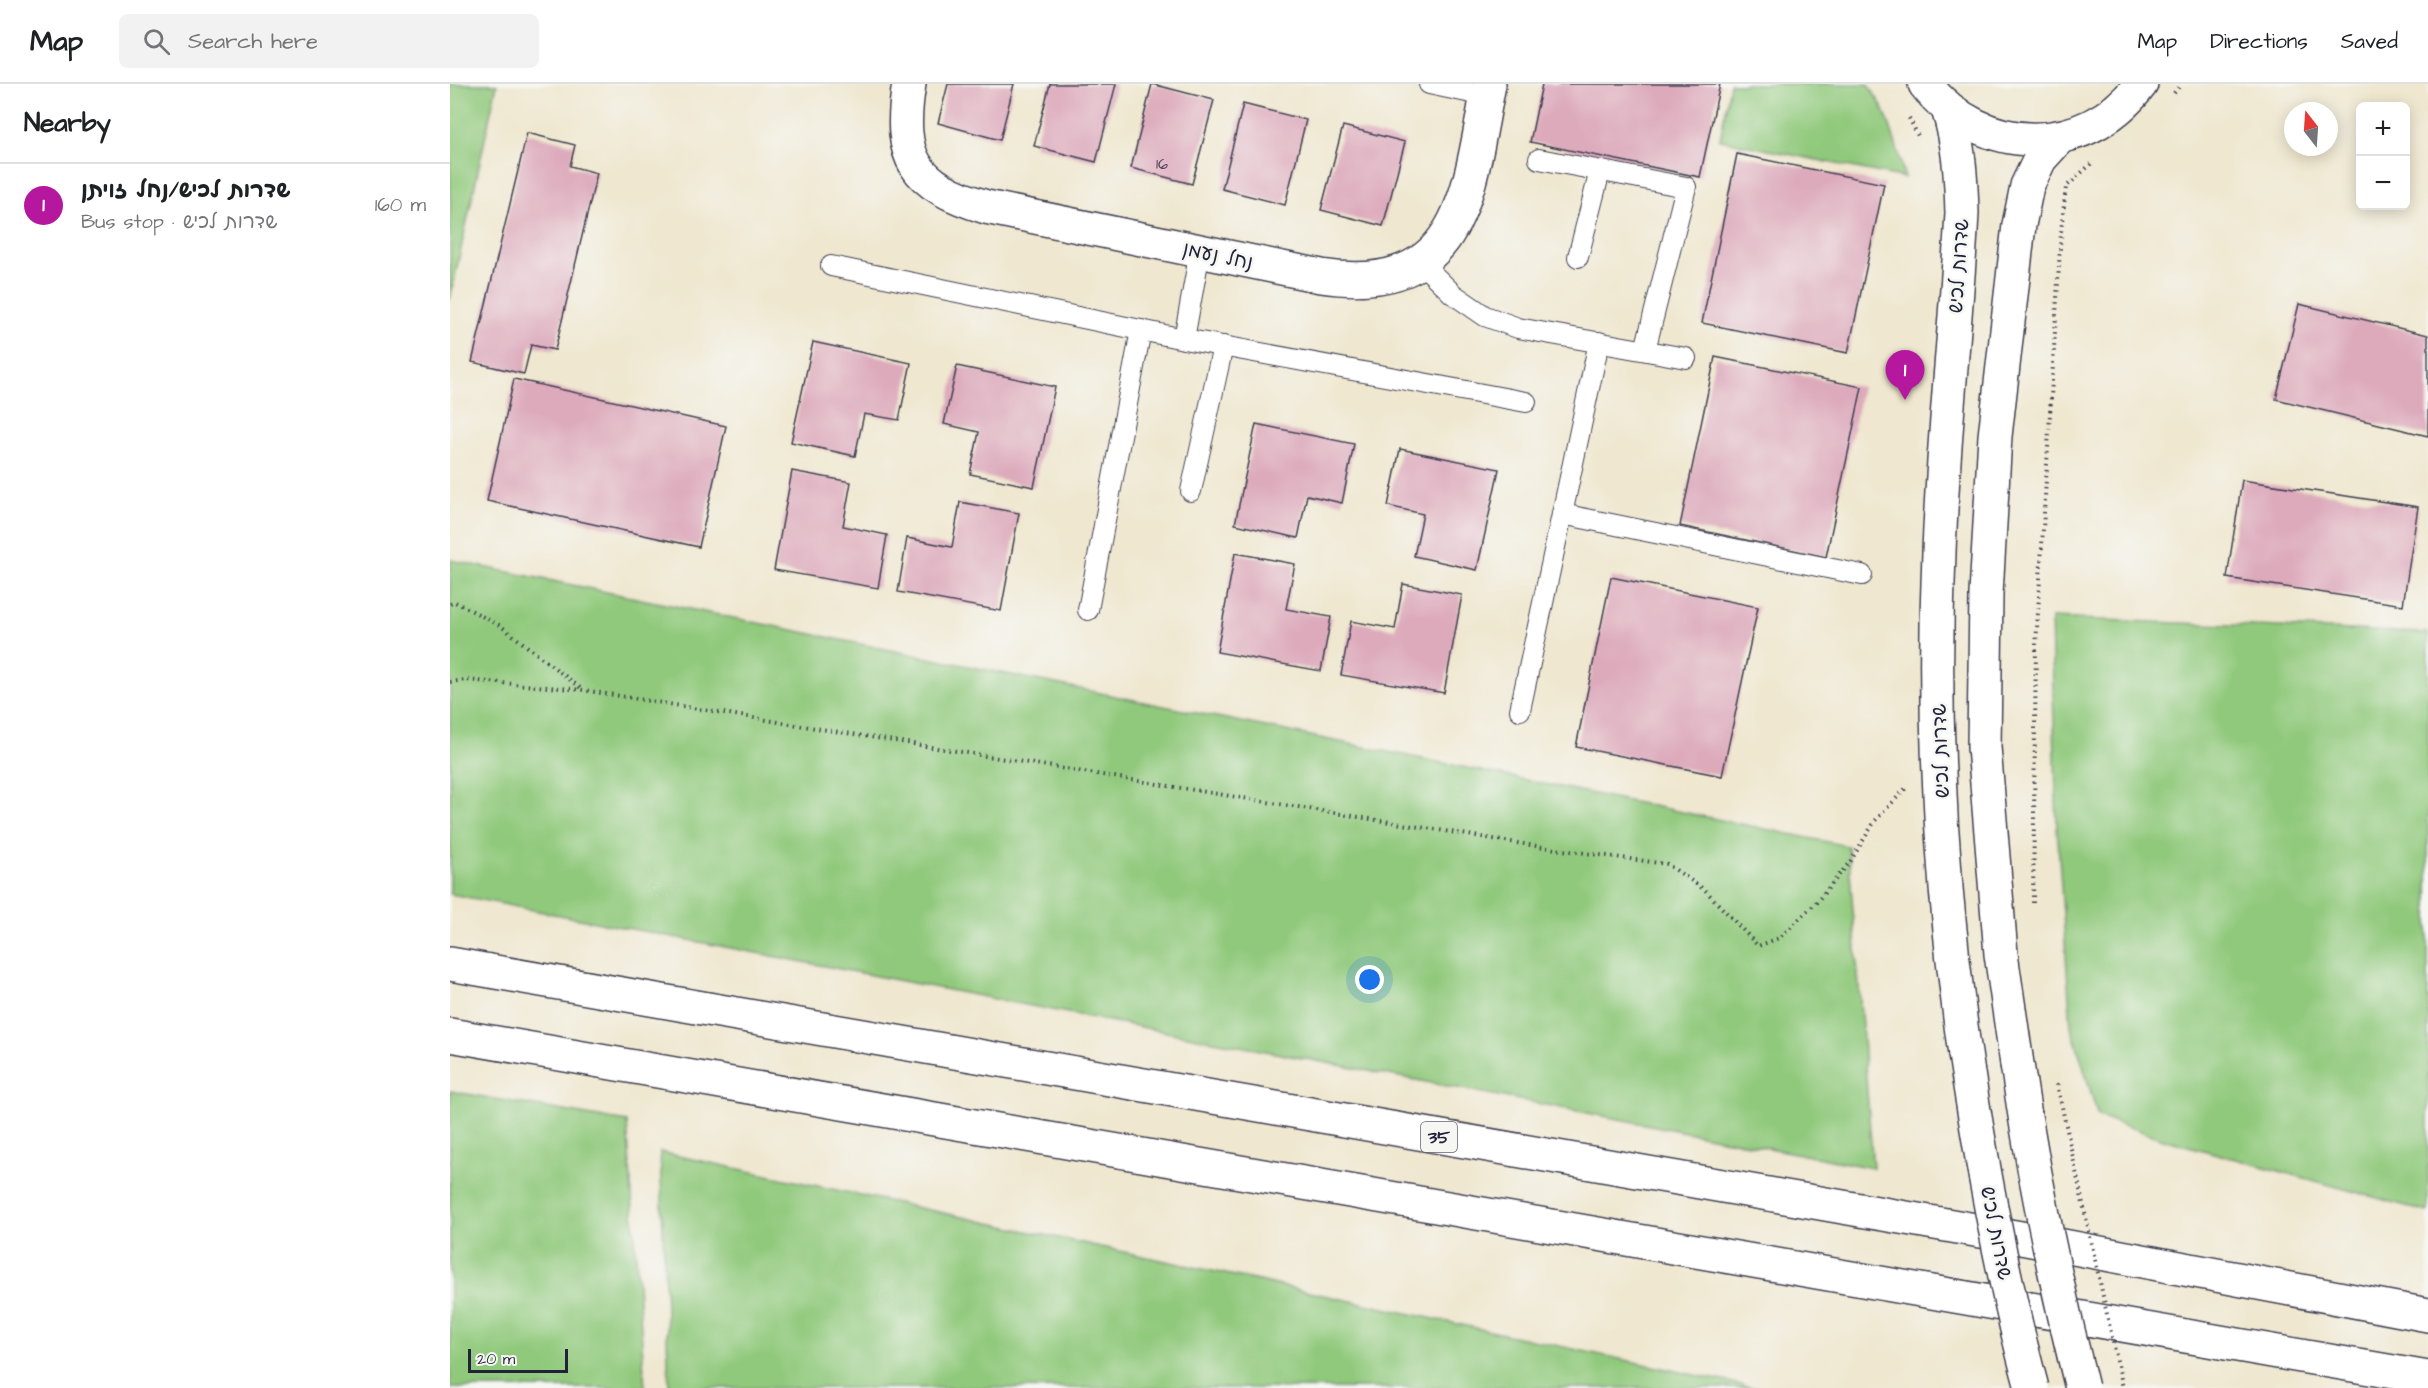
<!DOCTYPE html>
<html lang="en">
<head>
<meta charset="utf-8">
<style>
	body { margin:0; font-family:"Architects Daughter","Playpen Sans Hebrew",sans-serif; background:#f2f2f2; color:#202124 }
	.controls { position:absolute; right:18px; top:18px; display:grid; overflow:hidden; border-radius:9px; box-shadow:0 3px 15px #0003 }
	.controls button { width:54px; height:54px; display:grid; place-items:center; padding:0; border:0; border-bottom:2px solid #e0e0e0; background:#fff; color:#202124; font:30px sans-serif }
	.compass { position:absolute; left:1834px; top:18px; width:54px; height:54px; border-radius:50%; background:#fff; box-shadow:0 3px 15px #0003; rotate:343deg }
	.scale { position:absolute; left:18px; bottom:15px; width:100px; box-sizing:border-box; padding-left:6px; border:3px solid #22223b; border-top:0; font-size:16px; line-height:21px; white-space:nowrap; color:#22223b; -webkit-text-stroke:4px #f6f6f2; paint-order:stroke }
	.you { position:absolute; left:920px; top:896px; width:21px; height:21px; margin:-15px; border:4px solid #fff; border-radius:50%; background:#1a73e8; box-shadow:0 0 0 9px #1a73e833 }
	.badge { display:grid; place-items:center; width:39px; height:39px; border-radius:50%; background:#b5179e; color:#fff; font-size:20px; font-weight:700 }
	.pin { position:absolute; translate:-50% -50px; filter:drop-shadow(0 2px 3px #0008) }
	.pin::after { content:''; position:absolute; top:32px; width:21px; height:18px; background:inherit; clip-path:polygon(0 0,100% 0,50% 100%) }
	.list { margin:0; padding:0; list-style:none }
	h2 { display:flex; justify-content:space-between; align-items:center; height:78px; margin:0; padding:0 24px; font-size:26px }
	h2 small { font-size:20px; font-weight:400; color:#757577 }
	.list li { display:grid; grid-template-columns:39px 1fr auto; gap:18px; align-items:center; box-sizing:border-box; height:84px; padding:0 24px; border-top:2px solid #e0e0e0 }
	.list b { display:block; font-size:22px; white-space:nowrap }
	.list p { margin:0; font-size:20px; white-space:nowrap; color:#757577 }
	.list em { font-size:20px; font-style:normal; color:#757577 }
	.icon { flex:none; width:33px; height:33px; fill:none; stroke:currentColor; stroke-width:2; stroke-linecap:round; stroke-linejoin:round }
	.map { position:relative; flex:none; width:1978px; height:1304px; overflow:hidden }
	header { display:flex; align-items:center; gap:36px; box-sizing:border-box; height:84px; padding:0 30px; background:#fff; border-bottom:2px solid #e0e0e0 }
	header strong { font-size:28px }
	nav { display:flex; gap:33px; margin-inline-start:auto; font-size:21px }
	.search { width:420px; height:54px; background:#f2f2f2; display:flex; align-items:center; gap:15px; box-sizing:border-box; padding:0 21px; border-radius:9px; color:#757577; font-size:22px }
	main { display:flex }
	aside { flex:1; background:#fff }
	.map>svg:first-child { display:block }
	.green { fill:#90c97c; stroke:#59765c; stroke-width:1.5 }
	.building { fill:#ddaabc }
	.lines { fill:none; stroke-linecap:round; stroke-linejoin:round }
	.lane-casing { stroke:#414051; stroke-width:22 }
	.street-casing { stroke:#414051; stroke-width:36 }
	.secondary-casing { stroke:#414051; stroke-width:36 }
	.highway-casing { stroke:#414051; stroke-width:36 }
	.path { stroke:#414051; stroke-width:4; stroke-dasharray:1.5 4.5; stroke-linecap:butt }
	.lane { stroke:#fff; stroke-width:20 }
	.street { stroke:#fff; stroke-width:33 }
	.secondary { stroke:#fff; stroke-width:33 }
	.highway { stroke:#fff; stroke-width:33 }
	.secondary-bridge-casing { stroke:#414051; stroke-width:36; stroke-linecap:butt }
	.path-bridge { stroke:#414051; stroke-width:4; stroke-dasharray:1.5 4.5; stroke-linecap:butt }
	.secondary-bridge { stroke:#fff; stroke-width:33 }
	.labels { text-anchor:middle; stroke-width:5; stroke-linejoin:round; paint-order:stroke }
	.number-label { font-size:16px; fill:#51445b }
	.shield { fill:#f6f6f2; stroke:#626272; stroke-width:1.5 }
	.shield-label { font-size:18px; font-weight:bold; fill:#22223b }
	.street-label { font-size:20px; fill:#22223b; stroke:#f6f6f2 }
</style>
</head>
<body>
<header>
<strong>Map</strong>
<div class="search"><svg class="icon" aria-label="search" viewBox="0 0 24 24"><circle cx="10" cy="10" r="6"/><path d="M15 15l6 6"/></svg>Search here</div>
<nav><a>Map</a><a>Directions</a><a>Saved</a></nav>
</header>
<main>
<aside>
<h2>Nearby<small></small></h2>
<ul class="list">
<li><span class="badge">1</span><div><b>שדרות לכיש/נחל זויתן</b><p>Bus stop · שדרות לכיש</p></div><em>160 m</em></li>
</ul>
</aside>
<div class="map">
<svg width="1978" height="1304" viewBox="0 0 1978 1304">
	<rect width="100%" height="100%" fill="#f6f6f2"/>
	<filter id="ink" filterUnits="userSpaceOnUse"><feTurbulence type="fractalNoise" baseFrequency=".0167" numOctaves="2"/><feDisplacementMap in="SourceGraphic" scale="12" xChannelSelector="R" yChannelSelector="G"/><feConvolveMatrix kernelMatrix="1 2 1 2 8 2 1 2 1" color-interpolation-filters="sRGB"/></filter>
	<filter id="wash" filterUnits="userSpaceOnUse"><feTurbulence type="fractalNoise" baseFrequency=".008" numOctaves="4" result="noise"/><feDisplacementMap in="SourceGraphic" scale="24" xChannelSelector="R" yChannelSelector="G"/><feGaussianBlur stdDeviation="1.35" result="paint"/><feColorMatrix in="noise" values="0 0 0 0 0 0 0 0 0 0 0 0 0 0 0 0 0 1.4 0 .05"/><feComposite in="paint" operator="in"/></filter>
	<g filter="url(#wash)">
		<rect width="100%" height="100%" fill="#efe7cf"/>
		<g class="green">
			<polygon points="0,0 47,0 0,215"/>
			<path d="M1280,0H1417C1439,25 1446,62 1455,94L1270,56Z"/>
			<polygon points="0,476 1398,762 1423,1084 0,810"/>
			<polygon points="1601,534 1978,549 1978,1128 1713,1055 1648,1032 1621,942 1607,745"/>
			<polygon points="0,1007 177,1038 195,1304 0,1304"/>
			<polygon points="210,1068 1207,1283 1306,1304 219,1304"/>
		</g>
		<g id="blocks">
			<g class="building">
				<polygon points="498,0 564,0 550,56 488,39"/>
				<polygon points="600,0 666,0 646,78 584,62"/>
				<polygon points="702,0 764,16 742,100 681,84"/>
				<polygon points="1092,0 1270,0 1250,93 1080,58"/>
				<polygon points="793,20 856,36 835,121 772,105"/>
				<polygon points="893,42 955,58 933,142 871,126"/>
				<polygon points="77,49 125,61 120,82 147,89 105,266 81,261 74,290 22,278"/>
				<polygon points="1287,70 1434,100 1398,269 1252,239"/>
				<polygon points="1849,220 1978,251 1978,352 1826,315"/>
				<polygon points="363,258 461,279 449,336 414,330 405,372 341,358"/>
				<polygon points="1265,273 1412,303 1376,473 1230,442"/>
				<polygon points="507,282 605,303 584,403 520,390 529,348 494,340"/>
				<polygon points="64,295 276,342 249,463 37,417"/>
				<polygon points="806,340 904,360 892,419 857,411 848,454 785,440"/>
				<polygon points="950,365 1049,385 1027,486 964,472 973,430 938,422"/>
				<polygon points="342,387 401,398 393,442 437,451 428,504 324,486"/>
				<polygon points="1792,396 1968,423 1953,521 1777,494"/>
				<polygon points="510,418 569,429 551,527 448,508 457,454 502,463"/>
				<polygon points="785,469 845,480 836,525 881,533 871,587 767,568"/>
				<polygon points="1161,493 1308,523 1272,692 1126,663"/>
				<polygon points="953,500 1012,511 994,609 891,591 901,537 945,545"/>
			</g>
		</g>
	</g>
	<g filter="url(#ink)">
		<use href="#blocks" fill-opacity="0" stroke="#414051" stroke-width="1.5"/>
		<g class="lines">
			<g class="lane-casing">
				<g id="lane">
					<polyline points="979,0 1036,12"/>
					<polyline points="1089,75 1236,103 1195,266"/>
					<polyline points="1128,173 1150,87"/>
					<polyline points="970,178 1003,210 1035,232 1068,244 1236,274"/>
					<polyline points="381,182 734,255 1076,318"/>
					<polyline points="734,255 750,167"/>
					<polyline points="741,407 773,262"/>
					<polyline points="1112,430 1412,491"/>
					<polyline points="638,526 691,246"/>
					<polyline points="1070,626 1149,258"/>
				</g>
			</g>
			<g class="street-casing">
				<path id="street" d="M459,0C447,75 464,101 536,123L871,192C1014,213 1018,108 1039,0"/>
			</g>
			<g class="secondary-casing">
				<g id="secondary">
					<path d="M1475,0C1531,72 1635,75 1691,0"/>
					<path d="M1498,25C1509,59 1511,93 1512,129C1506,242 1493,355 1489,468C1482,635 1491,805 1515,970"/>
					<polyline points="1567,980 1551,870 1534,663 1536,510 1545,352 1569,141 1577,102 1590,75 1610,53"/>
				</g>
			</g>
			<g class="highway-casing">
				<g id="highway">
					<polyline points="0,880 1571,1154 1978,1231"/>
					<polyline points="0,951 1978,1294"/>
				</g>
			</g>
			<g class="path">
				<polyline points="1724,9 1731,0"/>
				<polyline points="1459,34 1468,52"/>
				<polyline points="0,520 5,518 51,542 133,606"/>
				<polyline points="0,598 16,596 133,606 1098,764 1217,780 1255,806 1308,862 1329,854 1365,820 1400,778 1425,737 1456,704"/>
				<polyline points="1583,819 1586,561 1611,148 1616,103 1641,80"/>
			</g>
			<use href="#lane" class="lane"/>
			<use href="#street" class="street"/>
			<use href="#secondary" class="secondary"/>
			<use href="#highway" class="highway"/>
			<g class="secondary-bridge-casing">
				<g id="secondary-bridge">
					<path d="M1515,970C1532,1082 1552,1194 1582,1304"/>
					<path d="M1567,980C1583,1090 1605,1197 1632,1304"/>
				</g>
			</g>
			<polyline class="path-bridge" points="1607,1000 1673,1304"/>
			<use href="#secondary-bridge" class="secondary-bridge"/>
		</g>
	</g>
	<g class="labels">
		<g class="number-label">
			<text x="712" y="85">16</text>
		</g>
		<rect class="shield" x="971" y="1038" width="36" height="30" rx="4.5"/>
		<g class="shield-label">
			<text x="989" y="1059">35</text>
		</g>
		<g class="street-label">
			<text transform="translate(768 171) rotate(12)" y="7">נחל נעמן</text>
			<text transform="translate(1508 182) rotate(-86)" y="7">שדרות לכיש</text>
			<text transform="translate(1490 667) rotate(-92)" y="7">שדרות לכיש</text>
			<text transform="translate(1547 1149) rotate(79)" y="7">שדרות לכיש</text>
		</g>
	</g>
</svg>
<div class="controls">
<button>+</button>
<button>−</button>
</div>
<svg class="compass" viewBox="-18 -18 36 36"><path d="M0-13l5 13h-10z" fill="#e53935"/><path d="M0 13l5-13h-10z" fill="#757577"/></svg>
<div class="scale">20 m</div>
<div class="you"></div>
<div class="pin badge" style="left:1455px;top:316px">1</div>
</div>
</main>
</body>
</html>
